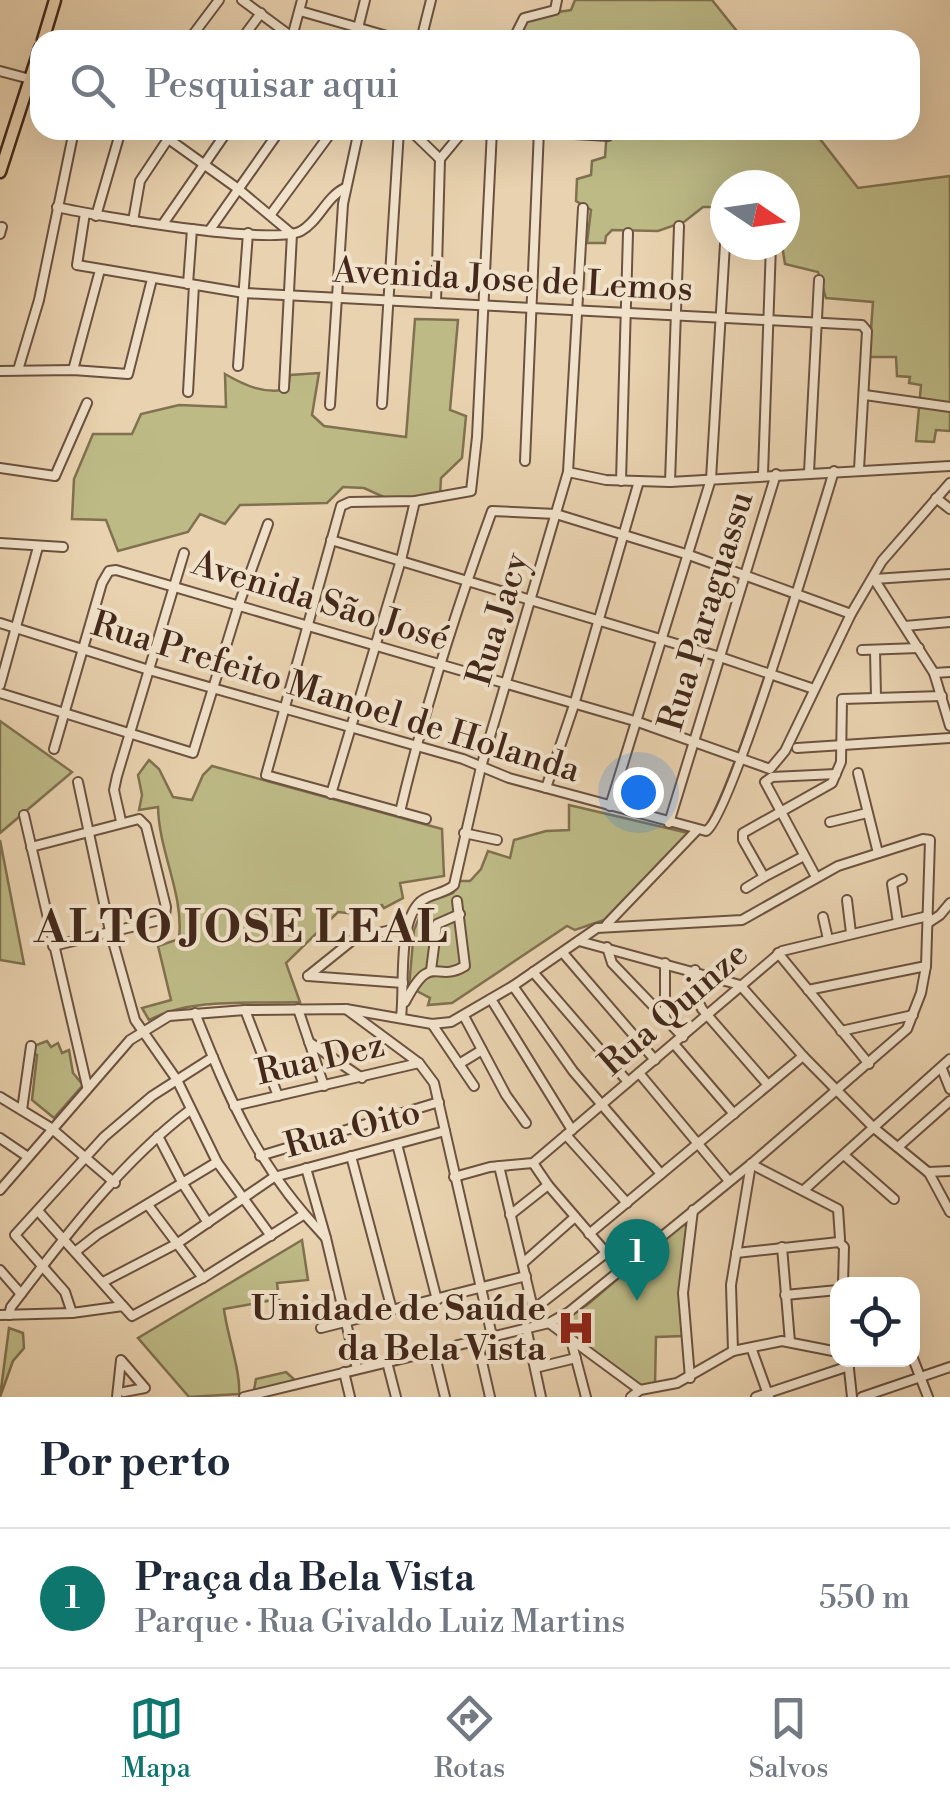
<!DOCTYPE html>
<html lang="pt">
<head>
<meta charset="utf-8">
<style>
	body { margin:0; font-family:"Libre Bodoni",serif; background:#f6f6f7; color:#1f2937 }
	.controls { position:absolute; right:30px; bottom:30px; display:grid; overflow:hidden; border-radius:20px; box-shadow:0 10px 40px #0002 }
	.controls button { width:90px; height:90px; display:grid; place-items:center; padding:0; border:0; border-bottom:2px solid #e0e1e3; background:#fff; color:#1f2937; font:50px sans-serif }
	.compass { position:absolute; left:710px; top:170px; width:90px; height:90px; border-radius:50%; background:#fff; box-shadow:0 10px 40px #0002; rotate:103deg }
	.you { position:absolute; left:638px; top:792px; width:35px; height:35px; margin:-25px; border:8px solid #fff; border-radius:50%; background:#1a73e8; box-shadow:0 0 0 15px #1a73e833 }
	.badge { display:grid; place-items:center; width:65px; height:65px; border-radius:50%; background:#0f766e; color:#fff; font-size:32px; font-weight:700 }
	.pin { position:absolute; translate:-50% -82px; filter:drop-shadow(0 2px 5px #0008) }
	.pin::after { content:''; position:absolute; top:52px; width:35px; height:30px; background:inherit; clip-path:polygon(0 0,100% 0,50% 100%) }
	.list { margin:0; padding:0; list-style:none }
	h2 { display:flex; justify-content:space-between; align-items:center; height:130px; margin:0; padding:0 40px; font-size:42px }
	h2 small { font-size:32px; font-weight:400; color:#747a83 }
	.list li { display:grid; grid-template-columns:65px 1fr auto; gap:30px; align-items:center; box-sizing:border-box; height:140px; padding:0 40px; border-top:2px solid #e0e1e3 }
	.list b { display:block; font-size:38px; white-space:nowrap }
	.list p { margin:0; font-size:32px; white-space:nowrap; color:#747a83 }
	.list em { font-size:32px; font-style:normal; color:#747a83 }
	.icon { flex:none; width:55px; height:55px; fill:none; stroke:currentColor; stroke-width:2; stroke-linecap:round; stroke-linejoin:round }
	.map { position:relative; flex:none; width:950px; height:1397px; overflow:hidden }
	.search { position:absolute; background:#fff; box-shadow:0 10px 40px #0002; left:30px; right:30px; top:30px; height:110px; display:flex; align-items:center; gap:25px; box-sizing:border-box; padding:0 35px; border-radius:30px; color:#747a83; font-size:38px }
	.sheet { height:270px; background:#fff }
	nav { display:flex; justify-content:space-around; align-items:center; box-sizing:border-box; height:140px; border-top:2px solid #e0e1e3; background:#fff; font-size:28px; color:#747a83 }
	nav a { display:grid; justify-items:center; gap:5px }
	nav .on { color:#0f766e }
	.map>svg:first-child { display:block }
	.green { fill:#bdba86; stroke:#807150; stroke-width:2.5 }
	.lines { fill:none; stroke-linecap:round; stroke-linejoin:round }
	.minor-casing { stroke:#6c5240; stroke-width:12 }
	.major-casing { stroke:#43281b; stroke-width:15 }
	.minor { stroke:#f1e2cb; stroke-width:8 }
	.major { stroke:#e9d2af; stroke-width:10 }
	.labels { text-anchor:middle; stroke-width:8; stroke-linejoin:round; paint-order:stroke }
	.street-label { font-size:35px; fill:#43281b; stroke:#f1e2cb }
	.poi-label { font-size:35px; font-weight:bold; fill:#43281b; stroke:#f1e2cb; text-anchor:end }
	.district-label { font-size:45px; font-weight:bold; letter-spacing:2.5px; fill:#43281b; stroke:#f1e2cb }
</style>
</head>
<body>
<div class="map">
<svg width="950" height="1397" viewBox="0 0 950 1397">
	<rect width="100%" height="100%" fill="#e9d2af"/>
	<filter id="stains"><feTurbulence type="fractalNoise" baseFrequency=".002" numOctaves="4"/><feColorMatrix values="0 0 0 0 .2 0 0 0 0 .09 0 0 0 0 .02 0 0 0 .5 -.17"/></filter>
	<radialGradient id="worn" r=".72"><stop offset=".6" stop-color="#630" stop-opacity="0"/><stop offset="1" stop-color="#630" stop-opacity=".3"/></radialGradient>
	<g class="green">
		<path d="M575,0H712L744,40H516C522,13 547,14 571,10Z"/>
		<polygon points="607,130 813,130 858,188 950,176 950,431 936,430 934,442 916,441 921,385 909,383 910,377 897,376 896,357 869,357 873,302 826,298 818,272 785,264 782,245 785,245 785,185 725,185 725,207 703,207 684,222 658,231 612,230 606,236 605,243 587,243 591,210 576,201 577,179 591,175 592,161 605,157"/>
		<path d="M415,319L458,320L450,410L466,416L462,458L441,478L440,496L388,499L364,488L343,487L327,503L240,505L225,524L200,514L188,532L118,551L106,520L72,519L74,479L93,434H132L141,414L179,405L226,407L225,374C244,385 265,395 288,389L290,375L319,373L312,415L324,426L406,437Z"/>
		<polygon points="0,721 72,772 0,833"/>
		<path d="M149,760L159,769L173,797L192,800L203,775L212,766L442,829L444,876L400,883L403,898L384,908L382,905L356,914L338,912L286,963L300,1002C252,1004 193,997 149,1020L142,1008L171,1000L158,946L179,939C184,893 159,853 158,807L139,810L142,795L138,775Z"/>
		<polygon points="569,805 688,833 604,920 575,930 567,926 452,1003 428,1005 430,998 409,987 414,930 425,903 453,893 459,881 470,881 481,869 488,851 510,858 514,840 546,831 569,830"/>
		<polygon points="0,840 24,964 0,960"/>
		<polygon points="47,1041 51,1047 58,1043 62,1053 69,1050 73,1073 83,1085 54,1118 32,1100 37,1055 32,1053 34,1046"/>
		<polygon points="682,1224 690,1227 684,1336 656,1337 655,1385 639,1386 560,1327 559,1322 587,1305"/>
		<path d="M302,1240L308,1280L277,1283L279,1299L224,1309C227,1335 241,1372 239,1394L189,1397L138,1338Z"/>
		<polygon points="9,1328 23,1333 24,1348 13,1361 0,1397"/>
		<polygon points="286,1372 297,1382 254,1390 256,1379"/>
	</g>
	<g class="lines">
		<g class="minor-casing">
			<g id="minor">
				<polyline points="242,0 296,40"/>
				<polyline points="300,11 401,40"/>
				<polyline points="292,37 302,0"/>
				<polyline points="189,40 219,0"/>
				<polyline points="241,40 261,13"/>
				<polyline points="355,40 365,0"/>
				<polyline points="421,40 431,0"/>
				<polyline points="513,40 524,18 555,10 557,0"/>
				<polyline points="0,71 30,79"/>
				<polyline points="156,130 237,188 292,234"/>
				<polyline points="410,130 440,159"/>
				<polyline points="539,132 608,136"/>
				<polyline points="440,159 464,130"/>
				<path d="M57,207C95,216 273,246 301,231C319,221 326,197 345,188"/>
				<polyline points="85,213 77,265 244,293 862,325 867,331 859,469"/>
				<polyline points="271,214 333,130"/>
				<polyline points="96,216 121,130"/>
				<polyline points="133,221 140,181 174,130"/>
				<polyline points="163,224 228,130"/>
				<polyline points="209,231 280,130"/>
				<polyline points="0,234 2,227"/>
				<polyline points="188,284 192,229"/>
				<polyline points="436,303 440,159"/>
				<polyline points="238,366 248,233"/>
				<polyline points="18,370 39,300 72,140"/>
				<polyline points="73,370 100,270"/>
				<polyline points="0,371 73,370 128,374 152,279"/>
				<polyline points="284,388 292,234"/>
				<polyline points="188,392 194,285"/>
				<polyline points="865,395 950,407"/>
				<polyline points="382,404 399,130"/>
				<polyline points="330,405 343,204 359,130"/>
				<polyline points="525,461 539,130"/>
				<polyline points="0,468 55,476 87,403"/>
				<polyline points="568,472 606,480 670,482 950,466"/>
				<polyline points="809,472 819,280"/>
				<polyline points="763,474 771,245"/>
				<polyline points="621,481 628,233"/>
				<polyline points="670,482 679,226"/>
				<polyline points="936,498 950,509"/>
				<polyline points="331,540 720,657 814,689"/>
				<polyline points="0,543 63,547"/>
				<polyline points="874,579 934,673 950,726"/>
				<polyline points="874,579 950,574"/>
				<path d="M0,623L149,670L463,759L509,778L706,831C730,819 820,517 834,471"/>
				<polyline points="905,626 950,622"/>
				<polyline points="862,650 919,648"/>
				<polyline points="875,650 876,698"/>
				<polyline points="934,673 950,672"/>
				<polyline points="0,685 38,547"/>
				<polyline points="0,693 193,753 239,604 268,524"/>
				<polyline points="797,748 950,738"/>
				<polyline points="54,749 102,583 109,571 116,570 638,722 770,769 785,751 851,614 882,561 950,483"/>
				<polyline points="858,773 878,853"/>
				<polyline points="78,782 110,931 135,1020 177,1080 217,1162 271,1236"/>
				<polyline points="546,788 574,705 639,481"/>
				<polyline points="331,794 401,560 415,501"/>
				<polyline points="610,806 711,479 725,244"/>
				<path d="M400,812C424,710 456,610 492,511L556,514L689,555L851,614"/>
				<polyline points="24,815 87,1086"/>
				<polyline points="426,819 266,775 341,506 350,502 415,501 471,491 477,437 492,130"/>
				<polyline points="121,821 114,790 117,776 184,553"/>
				<polyline points="830,822 867,813"/>
				<polyline points="669,823 776,474"/>
				<polyline points="464,833 497,840"/>
				<polyline points="31,847 139,819 146,826 166,907 165,916 160,920 53,946"/>
				<polyline points="804,856 764,877 743,840 743,833 832,783 841,762 842,699 942,696"/>
				<polyline points="816,877 765,782 772,777 836,774"/>
				<polyline points="746,888 764,877"/>
				<polyline points="847,900 851,933"/>
				<polyline points="823,917 828,939"/>
				<polyline points="898,923 892,884 902,879"/>
				<polyline points="928,923 940,915 950,903"/>
				<polyline points="607,924 697,830"/>
				<polyline points="579,941 740,985 803,1056 874,1128 929,1173 950,1212"/>
				<polyline points="607,947 612,963 683,1037"/>
				<polyline points="563,953 655,1060"/>
				<polyline points="778,953 869,1064"/>
				<polyline points="665,963 665,1017"/>
				<polyline points="431,970 437,924 460,914"/>
				<polyline points="695,970 694,993 702,1009 768,1085"/>
				<polyline points="533,972 628,1082"/>
				<polyline points="308,976 354,939 407,926"/>
				<polyline points="308,976 403,983"/>
				<polyline points="513,986 573,1071 661,1174"/>
				<polyline points="808,990 926,966"/>
				<polyline points="491,999 572,1130"/>
				<path d="M405,1002C432,950 435,984 465,966L457,901"/>
				<polyline points="298,1009 324,1086"/>
				<polyline points="346,1009 419,1063 434,1083 492,1336"/>
				<polyline points="245,1010 278,1096"/>
				<path d="M195,1013C231,1103 257,1166 326,1238"/>
				<polyline points="464,1016 506,1095 526,1123"/>
				<path d="M401,1017C405,987 397,924 420,902C430,893 445,894 454,885L481,767L568,472L583,208"/>
				<polyline points="432,1024 474,1086"/>
				<polyline points="841,1031 913,1015"/>
				<polyline points="309,1042 362,1078"/>
				<polyline points="674,1044 734,1114"/>
				<polyline points="459,1064 482,1050"/>
				<polyline points="942,1069 950,1089"/>
				<polyline points="639,1073 729,1181"/>
				<polyline points="0,1097 51,1128 115,1183"/>
				<polyline points="234,1106 419,1063"/>
				<polyline points="22,1110 31,1046"/>
				<polyline points="566,1135 627,1203"/>
				<polyline points="158,1136 183,1184 208,1223"/>
				<polyline points="0,1138 28,1157"/>
				<polyline points="397,1144 437,1300"/>
				<polyline points="898,1147 950,1101"/>
				<polyline points="844,1155 894,1199"/>
				<polyline points="260,1156 439,1102"/>
				<polyline points="351,1156 392,1310"/>
				<polyline points="533,1163 548,1185 621,1270"/>
				<polyline points="751,1164 838,1209 840,1239"/>
				<polyline points="499,1166 537,1325"/>
				<polyline points="306,1168 326,1238 357,1369"/>
				<polyline points="928,1172 950,1171"/>
				<polyline points="454,1177 490,1167 533,1163 782,951 928,916"/>
				<polyline points="805,1189 950,1059"/>
				<polyline points="0,1190 130,1040 169,1016 245,1010 346,1009 432,1024 451,1022 513,986 597,928 742,920 838,866 923,839 930,840 926,966 921,993 907,1029 751,1164 569,1312 549,1323 244,1397"/>
				<polyline points="148,1205 203,1278"/>
				<polyline points="39,1212 123,1306"/>
				<polyline points="510,1215 548,1185"/>
				<polyline points="589,1234 803,1056"/>
				<polyline points="782,1247 790,1342"/>
				<polyline points="75,1252 98,1234 217,1162"/>
				<polyline points="736,1253 839,1242 844,1247 843,1284"/>
				<polyline points="523,1263 575,1217"/>
				<polyline points="0,1270 21,1294"/>
				<polyline points="103,1282 178,1243 274,1177 445,1131"/>
				<polyline points="785,1295 838,1290"/>
				<polyline points="534,1309 606,1253"/>
				<polyline points="72,1313 65,1292 15,1235 104,1137 152,1096 213,1057"/>
				<polyline points="0,1315 72,1313 123,1306 132,1316 203,1278 303,1215"/>
				<path d="M9,1315L11,1307C64,1238 120,1163 190,1110"/>
				<polyline points="549,1323 640,1390"/>
				<polyline points="526,1327 541,1397"/>
				<polyline points="321,1328 526,1276"/>
				<polyline points="477,1340 490,1397"/>
				<polyline points="571,1340 586,1397"/>
				<polyline points="752,1350 769,1397"/>
				<polyline points="733,1351 731,1285 751,1164"/>
				<polyline points="733,1351 782,1341 838,1352"/>
				<polyline points="434,1352 445,1397"/>
				<polyline points="912,1356 928,1397"/>
				<polyline points="848,1360 852,1397"/>
				<polyline points="387,1362 396,1397"/>
				<polyline points="535,1368 576,1358"/>
				<polyline points="344,1372 350,1397"/>
				<polyline points="690,1378 683,1293 693,1210"/>
				<polyline points="117,1397 121,1360 145,1388 124,1392"/>
				<polyline points="631,1397 640,1390 677,1383 733,1351"/>
				<polyline points="756,1397 849,1366"/>
				<polyline points="862,1397 950,1367"/>
			</g>
		</g>
		<g class="major-casing">
			<g id="major">
				<polyline points="43,40 55,0"/>
				<polyline points="0,172 40,48"/>
			</g>
		</g>
		<use href="#minor" class="minor"/>
		<use href="#major" class="major"/>
	</g>
	<defs>
		<g id="hospital-bare" transform="scale(3)"><path d="M-5-5h3v3.5h4V-5h3V5h-3V1.5h-4V5h-3Z" fill="#8f2418" stroke="#f1e2cb" stroke-width="2.5" paint-order="stroke"/></g>
	</defs>
	<g fill-rule="evenodd">
		<use href="#hospital-bare" x="576" y="1328"/>
	</g>
	<g class="labels">
		<g class="street-label">
			<text transform="translate(513 279) rotate(3)" y="12">Avenida Jose de Lemos</text>
			<text transform="translate(321 600) rotate(17)" y="12">Avenida São José</text>
			<text transform="translate(705 611) rotate(-73)" y="12">Rua Paraguassu</text>
			<text transform="translate(497 619) rotate(-73)" y="12">Rua Jacy</text>
			<text transform="translate(336 696) rotate(17)" y="12">Rua Prefeito Manoel de Holanda</text>
			<text transform="translate(673 1008) rotate(-41)" y="12">Rua Quinze</text>
			<text transform="translate(320 1058) rotate(-13)" y="12">Rua Dez</text>
			<text transform="translate(352 1128) rotate(-15)" y="12">Rua Oito</text>
		</g>
		<g class="poi-label">
			<text x="546" y="1320">Unidade de Saúde<tspan x="546" dy="40">da Bela Vista</tspan></text>
		</g>
		<g class="district-label">
			<text x="242" y="942">ALTO JOSE LEAL</text>
		</g>
	</g>
	<rect width="100%" height="100%" filter="url(#stains)"/>
	<rect width="100%" height="100%" fill="url(#worn)"/>
</svg>
<div class="controls">
<button><svg class="icon" aria-label="locate" viewBox="0 0 24 24"><circle cx="12" cy="12" r="6"/><path d="M12 2v4M12 18v4M2 12h4M18 12h4"/></svg></button>
</div>
<svg class="compass" viewBox="-18 -18 36 36"><path d="M0-13l5 13h-10z" fill="#e53935"/><path d="M0 13l5-13h-10z" fill="#747a83"/></svg>
<div class="you"></div>
<div class="pin badge" style="left:637px;top:1301px">1</div>
<div class="search"><svg class="icon" aria-label="search" viewBox="0 0 24 24"><circle cx="10" cy="10" r="6"/><path d="M15 15l6 6"/></svg>Pesquisar aqui</div>
</div>
<section class="sheet">
<h2>Por perto<small></small></h2>
<ul class="list">
<li><span class="badge">1</span><div><b>Praça da Bela Vista</b><p>Parque · Rua Givaldo Luiz Martins</p></div><em>550 m</em></li>
</ul>
</section>
<nav>
<a class="on"><svg class="icon" aria-label="map" viewBox="0 0 24 24"><path d="M3 6l6-2 6 2 6-2v14l-6 2-6-2-6 2zM9 4v14M15 6v14"/></svg>Mapa</a>
<a><svg class="icon" aria-label="directions" viewBox="0 0 24 24"><path d="M12 3l9 9-9 9-9-9zM9 14v-3h6M13 9l2 2-2 2"/></svg>Rotas</a>
<a><svg class="icon" aria-label="saved" viewBox="0 0 24 24"><path d="M7 4h10v16l-5-4-5 4z"/></svg>Salvos</a>
</nav>
</body>
</html>
